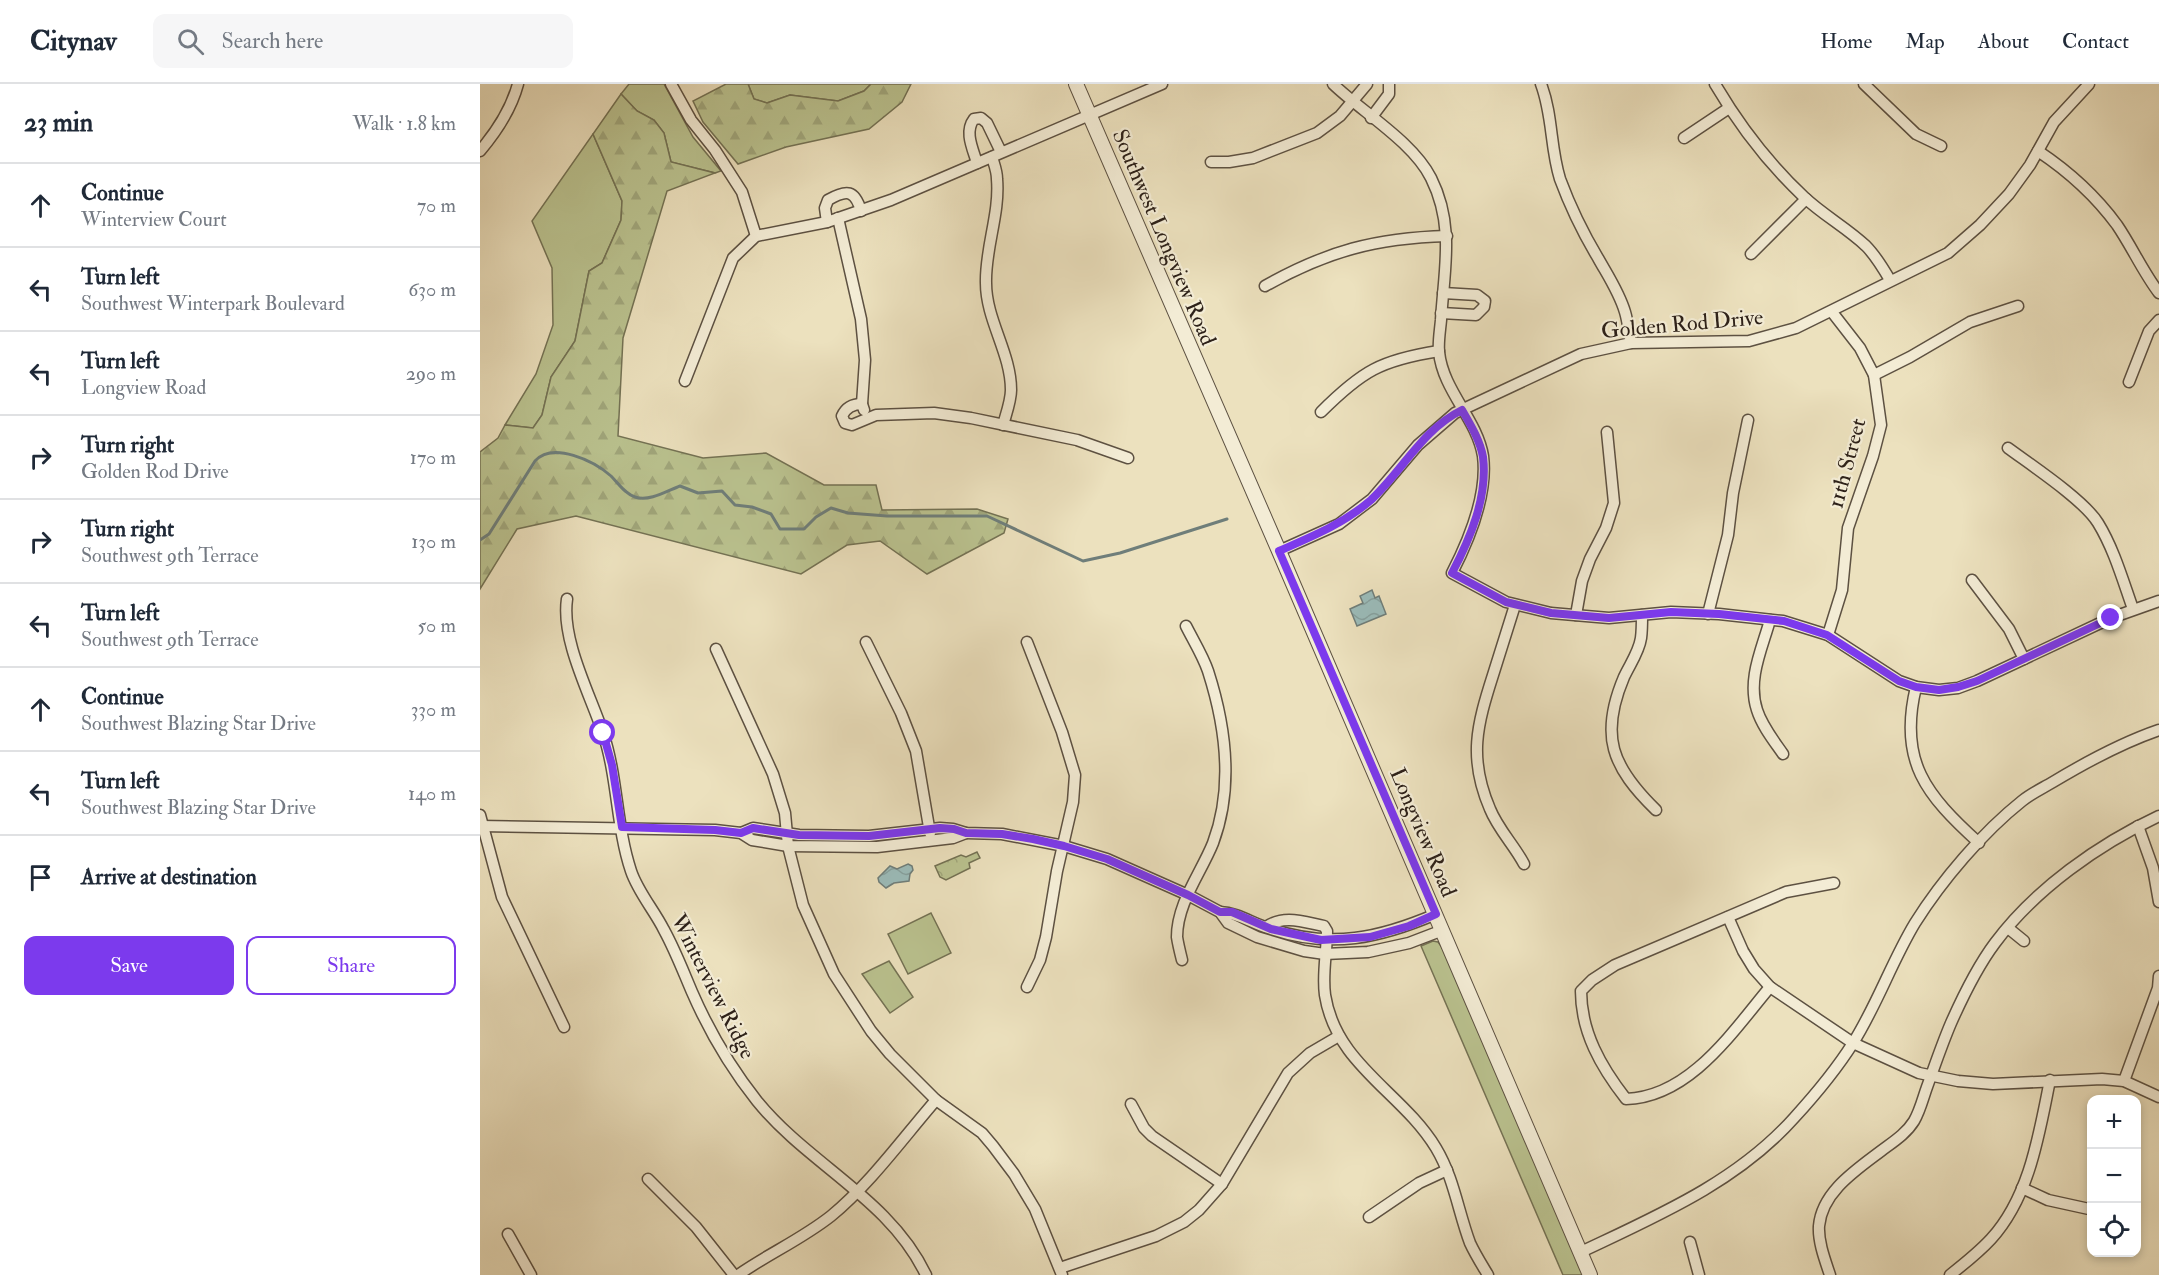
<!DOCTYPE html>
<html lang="en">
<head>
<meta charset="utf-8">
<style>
	body { margin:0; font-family:"IM FELL Double Pica",serif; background:#f6f6f7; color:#1f2937 }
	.controls { position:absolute; right:18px; bottom:18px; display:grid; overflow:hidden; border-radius:12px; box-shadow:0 3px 9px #0003 }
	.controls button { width:54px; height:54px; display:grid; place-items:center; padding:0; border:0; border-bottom:2px solid #e0e1e3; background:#fff; color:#1f2937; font:30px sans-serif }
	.stop { position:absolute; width:18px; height:18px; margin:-14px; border:4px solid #7c3aed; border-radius:50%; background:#fff }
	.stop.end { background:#7c3aed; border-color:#fff; box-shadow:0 2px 6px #0008 }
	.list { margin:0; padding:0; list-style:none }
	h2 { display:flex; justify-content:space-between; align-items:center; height:78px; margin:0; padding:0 24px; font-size:26px }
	h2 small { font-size:20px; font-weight:400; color:#747a83 }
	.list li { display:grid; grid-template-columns:39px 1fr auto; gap:18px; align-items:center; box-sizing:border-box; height:84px; padding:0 24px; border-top:2px solid #e0e1e3 }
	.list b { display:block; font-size:22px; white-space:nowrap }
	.list p { margin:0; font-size:20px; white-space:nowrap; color:#747a83 }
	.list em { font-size:20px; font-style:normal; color:#747a83 }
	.actions { display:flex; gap:12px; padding:18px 24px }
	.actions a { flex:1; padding:14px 0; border:2px solid #7c3aed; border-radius:12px; text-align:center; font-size:21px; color:#7c3aed }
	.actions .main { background:#7c3aed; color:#fff }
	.icon { flex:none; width:33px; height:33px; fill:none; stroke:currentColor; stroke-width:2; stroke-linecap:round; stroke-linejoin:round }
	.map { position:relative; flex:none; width:1679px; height:1191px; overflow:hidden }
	header { display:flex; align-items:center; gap:36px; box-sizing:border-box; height:84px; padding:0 30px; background:#fff; border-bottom:2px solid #e0e1e3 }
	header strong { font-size:28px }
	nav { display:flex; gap:33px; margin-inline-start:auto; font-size:21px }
	.search { width:420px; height:54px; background:#f6f6f7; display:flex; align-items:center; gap:15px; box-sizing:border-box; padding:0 21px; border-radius:12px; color:#747a83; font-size:22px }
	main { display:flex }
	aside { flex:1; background:#fff }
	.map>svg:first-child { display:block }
	.grass { fill:#bac28f; stroke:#747254; stroke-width:1.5 }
	.forest { fill:url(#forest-firs); stroke:#747254; stroke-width:1.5 }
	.park { fill:url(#park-crowns); stroke:#747254; stroke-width:1.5 }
	.water { fill:url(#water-waves); stroke:#6f7e7a; stroke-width:1.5 }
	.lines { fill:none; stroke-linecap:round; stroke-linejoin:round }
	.stream { stroke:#6f7e7a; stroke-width:3 }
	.minor-casing { stroke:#5d5142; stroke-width:13 }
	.tertiary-casing { stroke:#5d5142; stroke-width:16 }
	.minor { stroke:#f3ecd5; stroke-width:10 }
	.tertiary { stroke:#f3ecd5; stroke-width:14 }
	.route { stroke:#7c3aed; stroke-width:8 }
	.labels { text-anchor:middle; stroke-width:4.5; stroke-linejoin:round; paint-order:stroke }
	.street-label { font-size:22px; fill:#2d2119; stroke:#f3ecd5 }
</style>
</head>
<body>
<header>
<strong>Citynav</strong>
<div class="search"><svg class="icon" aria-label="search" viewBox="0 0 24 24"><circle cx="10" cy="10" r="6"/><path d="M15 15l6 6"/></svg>Search here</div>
<nav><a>Home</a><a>Map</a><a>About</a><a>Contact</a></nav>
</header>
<main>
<aside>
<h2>23 min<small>Walk · 1.8 km</small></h2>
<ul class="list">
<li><svg class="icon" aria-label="ahead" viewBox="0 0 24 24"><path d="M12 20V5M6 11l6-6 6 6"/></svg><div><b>Continue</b><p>Winterview Court</p></div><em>70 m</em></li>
<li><svg class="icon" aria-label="left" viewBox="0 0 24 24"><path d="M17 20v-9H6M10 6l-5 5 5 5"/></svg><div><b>Turn left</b><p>Southwest Winterpark Boulevard</p></div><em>630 m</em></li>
<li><svg class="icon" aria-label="left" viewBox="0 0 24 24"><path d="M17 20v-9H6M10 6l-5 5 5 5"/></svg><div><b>Turn left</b><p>Longview Road</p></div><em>290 m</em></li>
<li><svg class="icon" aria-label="right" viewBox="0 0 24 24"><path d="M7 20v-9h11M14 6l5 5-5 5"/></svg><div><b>Turn right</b><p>Golden Rod Drive</p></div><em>170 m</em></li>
<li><svg class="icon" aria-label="right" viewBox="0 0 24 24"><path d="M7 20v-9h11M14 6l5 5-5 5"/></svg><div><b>Turn right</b><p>Southwest 9th Terrace</p></div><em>130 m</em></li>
<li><svg class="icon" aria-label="left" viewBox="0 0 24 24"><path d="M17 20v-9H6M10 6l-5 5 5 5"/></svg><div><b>Turn left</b><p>Southwest 9th Terrace</p></div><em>50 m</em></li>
<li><svg class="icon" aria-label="ahead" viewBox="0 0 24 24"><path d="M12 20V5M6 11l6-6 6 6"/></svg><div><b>Continue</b><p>Southwest Blazing Star Drive</p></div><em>330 m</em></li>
<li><svg class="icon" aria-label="left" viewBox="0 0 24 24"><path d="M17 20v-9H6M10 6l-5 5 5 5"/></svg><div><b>Turn left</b><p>Southwest Blazing Star Drive</p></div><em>140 m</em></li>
<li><svg class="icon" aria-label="arrive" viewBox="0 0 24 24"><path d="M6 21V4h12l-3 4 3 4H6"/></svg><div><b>Arrive at destination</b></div></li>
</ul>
<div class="actions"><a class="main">Save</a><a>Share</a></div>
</aside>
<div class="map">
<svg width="1679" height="1191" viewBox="0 0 1679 1191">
	<defs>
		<pattern id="forest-firs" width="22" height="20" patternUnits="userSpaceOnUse" patternTransform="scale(1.5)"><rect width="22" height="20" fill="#bac28f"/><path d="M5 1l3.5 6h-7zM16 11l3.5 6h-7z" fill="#a0a67b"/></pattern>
		<pattern id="park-crowns" width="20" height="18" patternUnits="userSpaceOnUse" patternTransform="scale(1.5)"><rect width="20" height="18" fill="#bac28f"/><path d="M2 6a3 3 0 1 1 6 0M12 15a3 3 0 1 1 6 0" fill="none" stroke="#a0a67b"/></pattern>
		<pattern id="water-waves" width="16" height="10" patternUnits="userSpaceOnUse" patternTransform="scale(1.5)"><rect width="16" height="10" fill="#9bbcba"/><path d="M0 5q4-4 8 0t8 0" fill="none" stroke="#86a19f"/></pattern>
	</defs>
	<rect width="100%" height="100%" fill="#ece1be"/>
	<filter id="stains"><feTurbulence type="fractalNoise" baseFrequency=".00333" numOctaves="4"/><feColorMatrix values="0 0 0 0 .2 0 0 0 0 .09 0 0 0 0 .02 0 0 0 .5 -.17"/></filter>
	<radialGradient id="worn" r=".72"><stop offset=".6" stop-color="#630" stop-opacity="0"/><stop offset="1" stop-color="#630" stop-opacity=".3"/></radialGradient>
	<g class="grass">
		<polygon points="149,0 184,0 213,53 241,87 235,89 191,78 184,49 174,36 157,27 141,10"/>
		<polygon points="268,0 391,0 384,7 358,17 310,11 287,19 274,15"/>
		<polygon points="113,50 142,117 141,136 122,179 109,187 95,257 71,293 62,331 53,344 25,341 56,290 73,241 72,184 52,137"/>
		<polygon points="451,829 471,869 428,890 408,850"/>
		<polygon points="953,857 958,858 964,866 1103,1191 1083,1191 941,862"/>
		<polygon points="409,877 433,913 410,929 382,890"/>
	</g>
	<g class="forest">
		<polygon points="246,0 268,0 274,15 287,19 310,11 358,17 384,7 391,0 431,0 422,18 389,45 306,63 258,80 223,38 213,17"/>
		<polygon points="141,10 157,27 174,36 184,49 191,78 235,89 187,107 143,254 138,352 223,374 286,369 344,401 396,401 402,426 497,425 528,435 524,449 447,490 400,457 367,461 321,490 96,432 37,445 0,505 0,368 18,354 25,341 53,344 62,331 71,293 95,257 109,187 122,179 141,136 142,117 113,50"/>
	</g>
	<polygon class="park" points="497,768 500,774 489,779 490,784 466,796 460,793 455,782 481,771 486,773"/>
	<g class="water">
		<polygon points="892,506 895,514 899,512 906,530 877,542 870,525 883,519 880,512"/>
		<polygon points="428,780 432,782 433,786 430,790 429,797 414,799 406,804 399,798 398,794 410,782 417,785"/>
	</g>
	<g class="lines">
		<path class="stream" d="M0,456L9,450L55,377C73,357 114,377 131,392C138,399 145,410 155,413C169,418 187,407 200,402L218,409L242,407L255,421L272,423L291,430L300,445H324L336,433L351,424L368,429L407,432H507L603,477L640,469L747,435"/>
		<g class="minor-casing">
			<g id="minor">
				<polyline points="191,0 211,36 235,66 262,108 276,152"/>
				<path d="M853,0C882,28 933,58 951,94C975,142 964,185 961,236C960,247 958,258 959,268C963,307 997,335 1003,372C1008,411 989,456 972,489L1026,518L1071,529L1129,534L1191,528L1239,530L1303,537L1348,551L1419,597L1436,603L1459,606L1478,604L1497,597L1631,534L1679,517"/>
				<path d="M1061,0C1073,32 1070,63 1080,95C1090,122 1103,149 1118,174C1128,192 1139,208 1145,228C1148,238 1149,249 1151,259"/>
				<path d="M1235,0C1259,41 1289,80 1324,113C1343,131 1367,144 1386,162C1396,172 1403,184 1410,196"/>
				<polyline points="1384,0 1436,50 1461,62"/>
				<polyline points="891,34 909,10 909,0"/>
				<polyline points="1204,54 1249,24"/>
				<path d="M0,67C17,47 31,26 38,0"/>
				<path d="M1558,67C1588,87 1615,111 1637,141C1652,163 1663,188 1679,209"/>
				<path d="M512,73C514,80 517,87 517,95C520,130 505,164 506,199C506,236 531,269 531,306C531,317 526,330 523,341"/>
				<polyline points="731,78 749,78 773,74 837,49 860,32 887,0"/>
				<path d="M497,79C493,65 484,48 494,35L501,34L507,39L521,68"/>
				<polyline points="358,134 381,235 385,276 382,320 384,326"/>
				<path d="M347,138L345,124L348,116C367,105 375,106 381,127"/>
				<polyline points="1271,170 1326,115"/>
				<path d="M785,202C847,167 896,154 967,152"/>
				<polyline points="961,229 996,231 1004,223 1005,217 997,211 963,209"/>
				<polyline points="1394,291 1430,273 1490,238 1538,222"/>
				<polyline points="205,297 253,174 276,152 347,138 411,116 682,0"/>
				<polyline points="1649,298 1669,247 1679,236"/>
				<path d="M382,320C373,320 366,323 362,332L365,339L372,341L396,331L454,329L491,334L597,356L648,374"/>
				<path d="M841,328C882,287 901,276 959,267"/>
				<path d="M1528,364C1551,381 1604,416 1618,439C1634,465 1643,497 1653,525"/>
				<polyline points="799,467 859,440 892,415 938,361 975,329 1101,270 1151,259 1269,257 1316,244 1468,169 1500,141 1529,110 1550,81 1574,38 1609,0"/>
				<polyline points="1492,496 1529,545 1544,575"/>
				<path d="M87,515C81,556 110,610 123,649C138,694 136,742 151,787C158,808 174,826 184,846C195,866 203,887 212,908C229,947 250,983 277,1017C329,1081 410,1115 446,1191"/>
				<path d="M1035,521C1028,544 1020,568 1013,591C997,641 988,674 1010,725C1018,745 1034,761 1044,780"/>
				<polyline points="1228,530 1248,451 1253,409 1268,336"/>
				<polyline points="1096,531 1102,497 1110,475 1126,444 1134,419 1127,348"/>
				<path d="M1162,531C1162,538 1162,547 1161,554C1159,568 1150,580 1144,593C1119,652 1132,683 1176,726"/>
				<path d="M1290,536C1282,565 1267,595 1277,626C1282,642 1294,657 1303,670"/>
				<polyline points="1348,551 1362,506 1368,444 1393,372 1401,341 1394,291 1380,264 1352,228"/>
				<polyline points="386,558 421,629 436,667 450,749"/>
				<polyline points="547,558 582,648 595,691 593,718 577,787 566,853 560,876 547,903"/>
				<polyline points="236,565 293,690 305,729 308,762 323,821 354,890 391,947 410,970 456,1016 502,1049 513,1062 534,1090 555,1125 582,1191"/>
				<path d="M1436,603C1418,677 1446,711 1499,759"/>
				<polyline points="0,731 22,813 84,943"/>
				<polyline points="0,742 235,746 261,749 272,756 308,762 397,763 473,754 486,749"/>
				<polyline points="1658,742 1673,784 1679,818"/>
				<polyline points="261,749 273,744 319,751 389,752 460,744 473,745 486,749 522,750 584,762 627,775 708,811 740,828 748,839 777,853 824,867 845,870 888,868 929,859 963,846"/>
				<path d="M740,828C759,829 773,840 791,845C851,865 900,854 956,830"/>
				<polyline points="1248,833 1263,867 1274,885 1290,903 1373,959 1439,989 1478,997 1513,1000 1622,995 1644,997 1679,1013"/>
				<path d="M786,843C804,830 824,838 844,842L847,847C847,868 842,890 845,911C856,981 922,1008 956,1064C974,1094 978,1127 990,1159C995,1170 1002,1181 1008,1191"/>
				<polyline points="1528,844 1544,857"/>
				<path d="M702,876C700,868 698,860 697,853C697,819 721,789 733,759C754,703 746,643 728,587C723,572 713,556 706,542"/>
				<path d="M1290,903C1253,947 1210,1013 1146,1015C1121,983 1101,948 1101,907L1112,896L1135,881L1306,808L1354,799"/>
				<polyline points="1644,997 1678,904 1679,892"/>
				<polyline points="651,1020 664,1044 672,1052 742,1100"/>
				<polyline points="168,1095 216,1143 254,1191"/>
				<polyline points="1542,1104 1568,1116 1609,1125"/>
				<polyline points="889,1133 939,1099 967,1086"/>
				<polyline points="28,1150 51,1191"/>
				<polyline points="1210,1158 1219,1191"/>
				<path d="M1101,1168C1177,1132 1257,1098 1314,1034C1335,1011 1356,986 1373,959C1397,921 1412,877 1435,839C1462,796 1503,748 1542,717C1552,709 1563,704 1573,698C1608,677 1641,659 1679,646"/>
				<polyline points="580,1184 676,1152 704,1138 719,1126 742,1100 808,989 830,969 859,952"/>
				<path d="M258,1191C288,1170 322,1155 351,1132C390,1100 423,1054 456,1016"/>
				<path d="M1350,1191C1345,1176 1338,1158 1339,1142C1342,1108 1376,1086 1401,1067C1413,1058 1426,1050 1434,1037C1440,1027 1443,1014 1447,1003C1455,981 1462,960 1471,939C1483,912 1497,883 1515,859C1555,805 1619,760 1679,732"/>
				<path d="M1470,1191C1484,1180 1499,1168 1511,1155C1550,1112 1559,1050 1570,996"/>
			</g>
		</g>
		<g class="tertiary-casing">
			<polyline id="tertiary" points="596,0 799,467 1110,1191"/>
		</g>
		<use href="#minor" class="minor"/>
		<use href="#tertiary" class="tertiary"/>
	</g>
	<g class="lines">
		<path class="route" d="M123,649L132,681L142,743L235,746L261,749L273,744L319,751L389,752L460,744L474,745L486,749L522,750L553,755L584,762L627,775L708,811L740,828H752L791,845L841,856L890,853L929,842L956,830L799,467C833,452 863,440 891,416C922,387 943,345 982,326C990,340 1000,356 1003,373C1008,413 990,455 972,489L1026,518L1071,529L1129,534L1191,528L1239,530L1304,537L1347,551L1419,597L1436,603L1459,606L1478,603L1497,597L1631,534"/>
	</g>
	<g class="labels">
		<g class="street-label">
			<text transform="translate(685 153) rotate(67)" y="8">Southwest Longview Road</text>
			<text transform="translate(1202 239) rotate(-5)" y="8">Golden Rod Drive</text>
			<text transform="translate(1366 379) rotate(-75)" y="8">11th Street</text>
			<text transform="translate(944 748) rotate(67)" y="8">Longview Road</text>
			<text transform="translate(234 902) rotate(63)" y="8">Winterview Ridge</text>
		</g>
	</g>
	<rect width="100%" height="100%" filter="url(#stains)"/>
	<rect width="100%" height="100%" fill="url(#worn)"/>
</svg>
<div class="controls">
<button>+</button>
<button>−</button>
<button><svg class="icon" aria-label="locate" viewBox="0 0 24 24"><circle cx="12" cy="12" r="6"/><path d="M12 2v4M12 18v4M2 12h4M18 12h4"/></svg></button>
</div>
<div class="stop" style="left:123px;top:649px"></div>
<div class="stop end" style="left:1631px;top:534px"></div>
</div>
</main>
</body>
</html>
